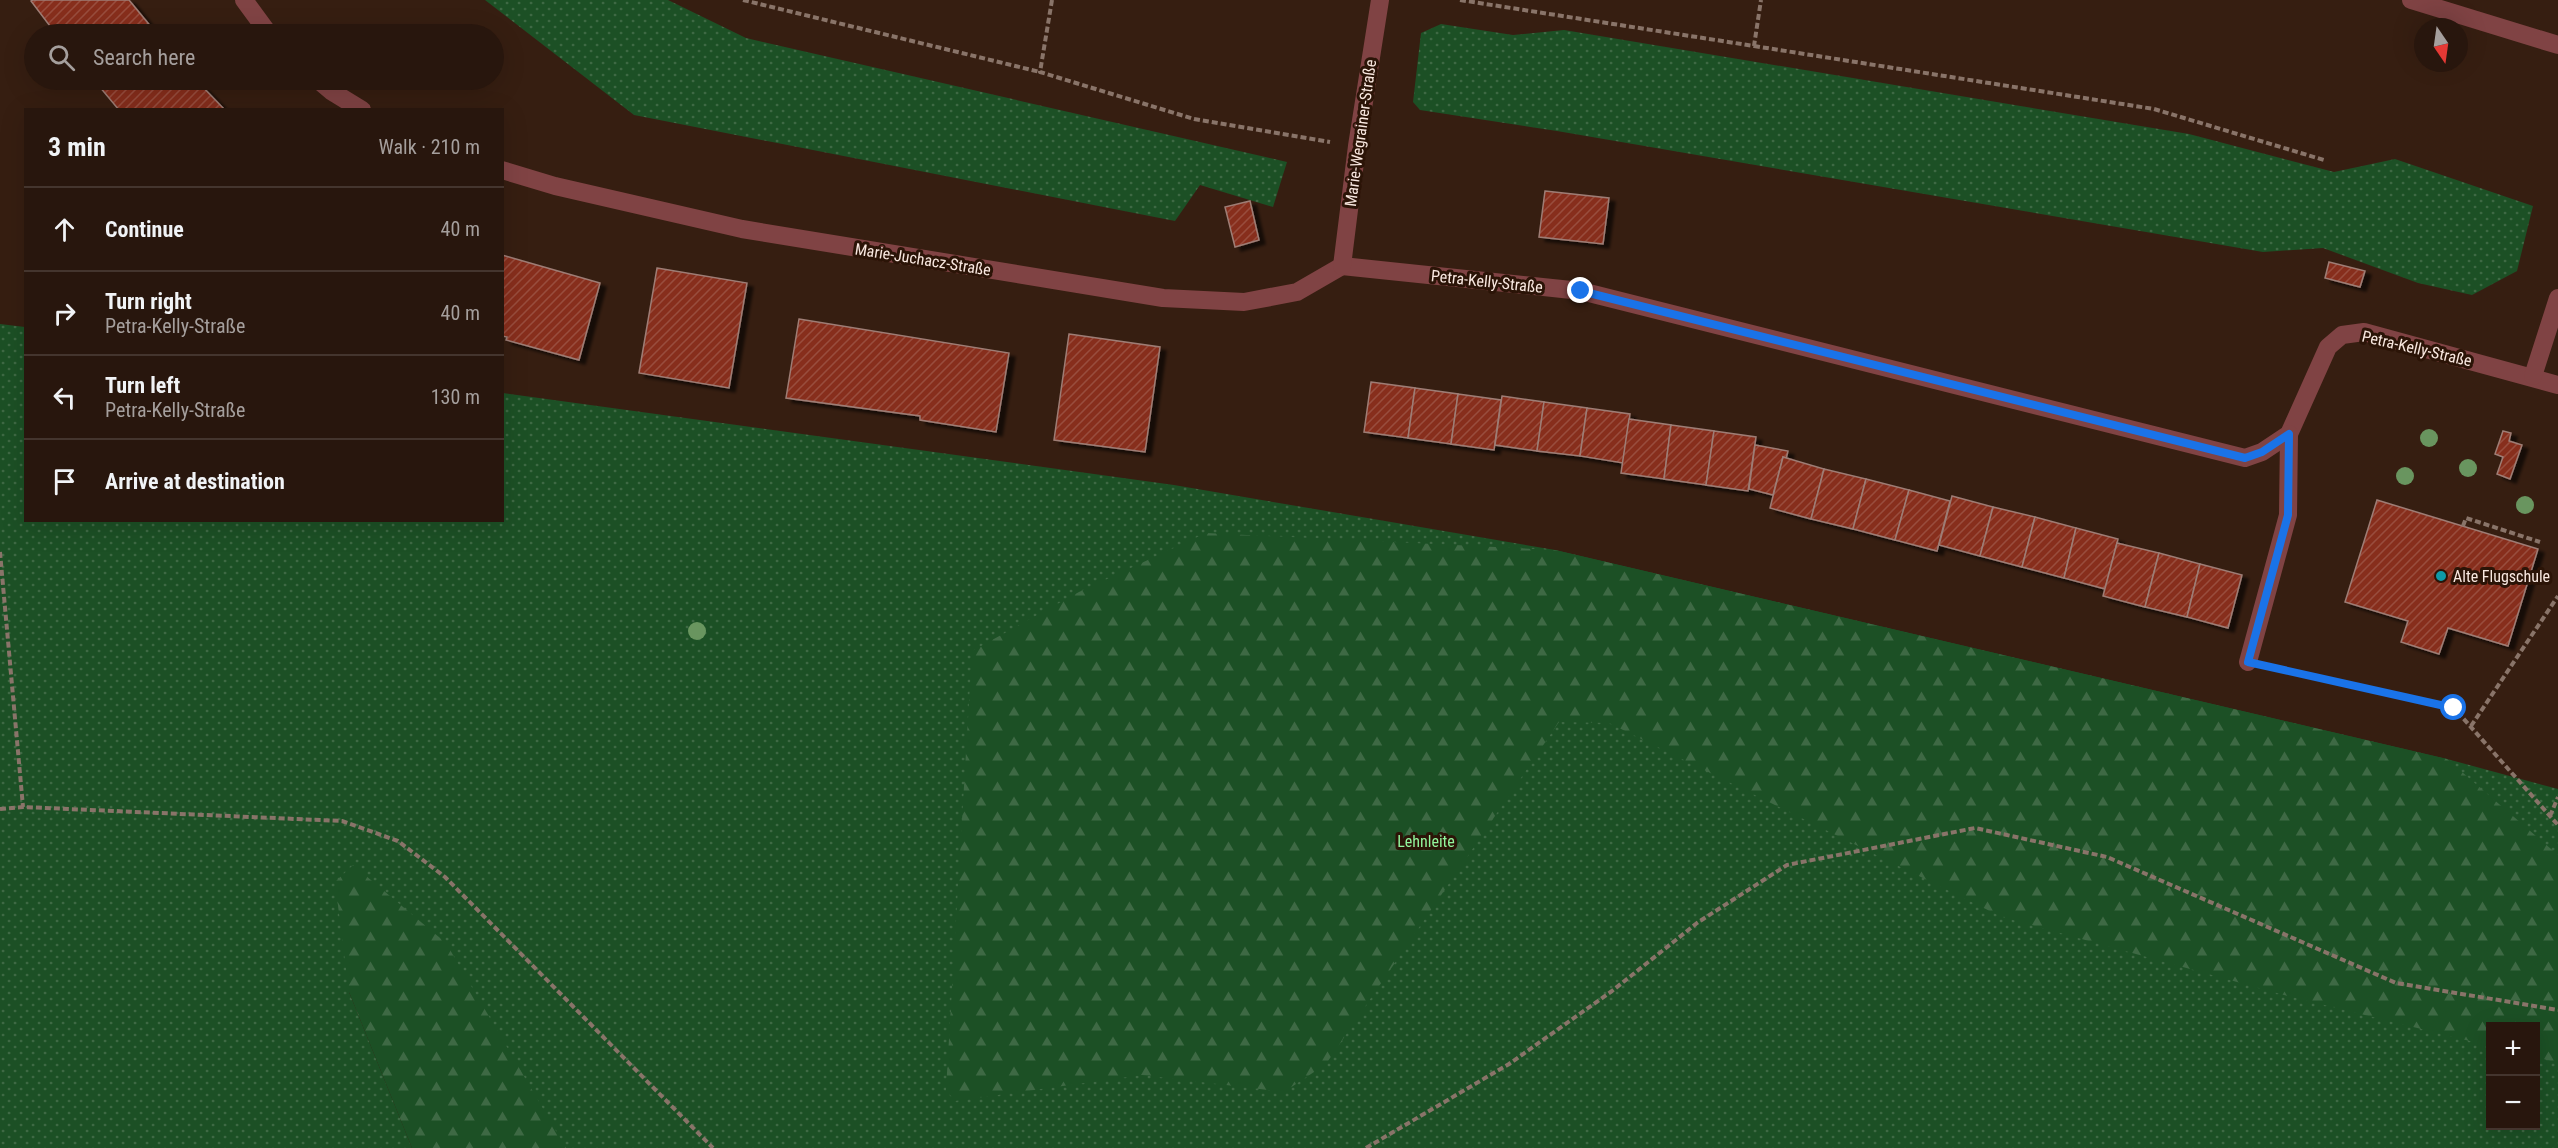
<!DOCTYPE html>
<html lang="en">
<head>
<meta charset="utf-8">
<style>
	body { margin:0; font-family:"Roboto Condensed",sans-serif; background:#34231b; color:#f1f3f6 }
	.controls { position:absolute; right:18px; bottom:18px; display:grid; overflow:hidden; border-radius:0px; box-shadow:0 6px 24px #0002 }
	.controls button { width:54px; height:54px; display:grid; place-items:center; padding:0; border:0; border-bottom:2px solid #44352e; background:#28160d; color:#f1f3f6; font:30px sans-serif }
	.compass { position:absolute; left:2414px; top:18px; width:54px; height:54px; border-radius:50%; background:#28160d; box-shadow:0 6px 24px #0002; rotate:167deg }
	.stop { position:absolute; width:18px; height:18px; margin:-14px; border:4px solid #1a73e8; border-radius:50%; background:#fff }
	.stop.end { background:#1a73e8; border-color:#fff; box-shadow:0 2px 6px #0008 }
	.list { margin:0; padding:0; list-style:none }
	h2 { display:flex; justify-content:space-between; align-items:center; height:78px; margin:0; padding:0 24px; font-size:26px }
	h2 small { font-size:20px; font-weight:400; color:#a59f9d }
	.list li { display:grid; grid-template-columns:39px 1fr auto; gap:18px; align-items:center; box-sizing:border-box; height:84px; padding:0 24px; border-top:2px solid #44352e }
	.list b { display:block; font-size:22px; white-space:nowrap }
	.list p { margin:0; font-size:20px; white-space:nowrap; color:#a59f9d }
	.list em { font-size:20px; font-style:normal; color:#a59f9d }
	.icon { flex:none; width:33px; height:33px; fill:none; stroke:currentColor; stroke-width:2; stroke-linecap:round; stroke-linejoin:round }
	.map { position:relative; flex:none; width:2558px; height:1148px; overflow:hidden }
	.search { position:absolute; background:#28160d; box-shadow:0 6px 24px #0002; left:24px; top:24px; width:480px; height:66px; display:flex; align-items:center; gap:15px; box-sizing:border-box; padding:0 21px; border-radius:33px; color:#a59f9d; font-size:22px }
	.panel { position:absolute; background:#28160d; box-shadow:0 6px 24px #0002; left:24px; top:108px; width:480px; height:414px; border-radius:0px }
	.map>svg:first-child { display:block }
	.grass { fill:url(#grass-dots); fill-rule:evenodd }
	.forest { fill:url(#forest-firs) }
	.building { fill:url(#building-hatch); stroke:#9e7d75; stroke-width:1.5; filter:url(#shadow) }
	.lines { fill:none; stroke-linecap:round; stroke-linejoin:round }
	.path { stroke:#897469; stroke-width:4; stroke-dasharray:6 3; stroke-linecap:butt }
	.minor { stroke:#804344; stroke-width:18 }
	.tree { fill:#69955f }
	.route { stroke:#1a73e8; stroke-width:8 }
	.culture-dot { fill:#0f9aa8; stroke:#2b1407; stroke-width:2 }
	.labels { text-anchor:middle; stroke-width:6; stroke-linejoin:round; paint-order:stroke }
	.street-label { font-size:16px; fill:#f9e8e0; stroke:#2b1407 }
	.poi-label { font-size:16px; fill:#f9e8e0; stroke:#2b1407; text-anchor:start }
	.park-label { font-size:16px; fill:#92f79e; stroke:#2b1407 }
</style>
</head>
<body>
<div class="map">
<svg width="2558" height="1148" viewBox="0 0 2558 1148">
	<defs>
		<pattern id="grass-dots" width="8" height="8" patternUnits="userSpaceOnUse" patternTransform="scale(1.5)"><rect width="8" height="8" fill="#1c5025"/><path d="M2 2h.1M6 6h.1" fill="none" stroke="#3e6944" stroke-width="1.8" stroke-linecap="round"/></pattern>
		<pattern id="forest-firs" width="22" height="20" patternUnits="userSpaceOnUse" patternTransform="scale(1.5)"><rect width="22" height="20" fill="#1c5025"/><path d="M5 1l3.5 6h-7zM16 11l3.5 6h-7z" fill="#3e6944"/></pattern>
		<pattern id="building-hatch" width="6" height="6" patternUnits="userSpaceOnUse" patternTransform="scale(1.5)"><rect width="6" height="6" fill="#872f1d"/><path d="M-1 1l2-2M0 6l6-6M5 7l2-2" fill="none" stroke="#994d3e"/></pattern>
		<filter id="shadow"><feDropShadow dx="6" dy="4" stdDeviation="1.5" flood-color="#0009"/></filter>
	</defs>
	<rect width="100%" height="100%" fill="#361e11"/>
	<g class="grass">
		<polygon points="485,0 668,0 746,38 1287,162 1273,207 1200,185 1175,221 634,115"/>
		<polygon points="1441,24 1513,35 1564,30 2189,134 2334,172 2395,159 2533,206 2517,271 2472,295 2418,283 2323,248 2263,252 1557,131 1420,110 1413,102 1421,33"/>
		<path d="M0,324L25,327L26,520H502L503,393L1174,485L1555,550L2447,759L2558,789V1148H566L349,992L412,1148H0ZM2490,1026H2536V1126H2490Z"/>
	</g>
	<g class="forest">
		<polygon points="1206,533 1555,550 2447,759 2558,855 2558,1063 2536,1057 2536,1026 2490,1026 2490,1046 2284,995 2002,917 1609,723 1559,722 1326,1064 1284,1092 1142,1075 955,1101 946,1090 972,651 1079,592"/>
		<polygon points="353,865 446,943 566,1148 412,1148 349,992 335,882"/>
	</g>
	<g class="building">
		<polygon points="33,0 129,0 157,34 56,34 31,1"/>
		<polygon points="94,80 196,80 225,110 119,110"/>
		<polygon points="1545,191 1609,198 1603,244 1539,237"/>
		<polygon points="1250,201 1259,240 1235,247 1225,207"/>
		<polygon points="502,255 600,283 579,360 506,340 507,337 502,336"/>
		<polygon points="2329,262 2365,271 2360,287 2325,278"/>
		<polygon points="657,268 747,283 729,388 639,373"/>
		<polygon points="799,319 1009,353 996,432 920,420 920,416 786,398"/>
		<polygon points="1069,334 1160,347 1145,452 1054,440"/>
		<polygon points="1371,382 1415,388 1408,438 1364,432"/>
		<polygon points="1415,388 1458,394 1451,444 1408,438"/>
		<polygon points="1458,394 1501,400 1494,450 1451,444"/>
		<polygon points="1502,396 1544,402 1537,451 1495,445"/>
		<polygon points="1544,402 1587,408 1580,456 1537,451"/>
		<polygon points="1587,408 1630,414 1623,463 1580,456"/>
		<polygon points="1629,419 1671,425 1664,479 1621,473"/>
		<polygon points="1671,425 1714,431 1706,485 1664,479"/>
		<polygon points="1714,431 1756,437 1748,491 1706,485"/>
		<polygon points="2503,431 2511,433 2509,441 2522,445 2510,479 2497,474 2503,457 2495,454"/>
		<polygon points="1755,445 1788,451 1786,459 1783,457 1773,495 1749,489"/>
		<polygon points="1783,457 1824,469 1811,519 1770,508"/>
		<polygon points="1824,469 1866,479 1853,529 1811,519"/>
		<polygon points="1866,479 1909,490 1895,540 1853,529"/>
		<polygon points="1909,490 1950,501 1937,551 1895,540"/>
		<polygon points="1952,496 1993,507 1980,556 1939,545"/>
		<polygon points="2377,500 2538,549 2508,646 2448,628 2439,654 2401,642 2408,621 2345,602"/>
		<polygon points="1993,507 2035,517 2022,567 1980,556"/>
		<polygon points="2035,517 2076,528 2064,578 2022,567"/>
		<polygon points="2076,528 2118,539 2105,589 2064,578"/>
		<polygon points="2117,543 2159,553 2145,607 2103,596"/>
		<polygon points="2159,553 2200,564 2187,617 2145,607"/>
		<polygon points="2200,564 2242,575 2228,628 2187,617"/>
	</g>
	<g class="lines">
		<g class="path">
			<polyline points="743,0 1040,72"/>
			<polyline points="1052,0 1040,72 1194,119 1330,142"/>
			<polyline points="1460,0 1754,46 1761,0"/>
			<polyline points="1754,46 2154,109 2324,160"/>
			<polyline points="2463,526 2466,518 2540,542"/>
			<polyline points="0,552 23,807"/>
			<polyline points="2275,668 2454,708 2558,825"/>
			<polyline points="2471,726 2558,596"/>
			<polyline points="0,809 23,807 342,821 398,841 445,877 713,1148"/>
			<polyline points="2550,816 2558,797"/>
			<polyline points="1366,1148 1509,1064 1612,991 1697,923 1787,865 1975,828 2107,857 2396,983 2558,1010"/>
		</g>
		<g class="minor">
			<polyline points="244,0 269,34"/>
			<polyline points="2411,0 2558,45"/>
			<polyline points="318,80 331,91 362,110"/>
			<polyline points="502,170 555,186 742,229 1163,298 1244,302 1297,292 1342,266"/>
			<polyline points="1342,266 1581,291 2245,458 2262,452 2289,434 2328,347 2342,335 2364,332 2558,385"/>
			<polyline points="1342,266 1357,146 1380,0"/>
			<polyline points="2533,376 2558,298"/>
			<polyline points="2248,662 2288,515 2289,434"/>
		</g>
	</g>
	<g class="tree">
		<circle cx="2429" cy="438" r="9"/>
		<circle cx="2468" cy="468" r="9"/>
		<circle cx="2405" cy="476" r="9"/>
		<circle cx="2525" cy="505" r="9"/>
		<circle cx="697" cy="631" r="9"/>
	</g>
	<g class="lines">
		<polyline class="route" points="1581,291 2245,458 2262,452 2289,434 2288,515 2248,662 2454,708"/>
	</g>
	<circle class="culture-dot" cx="2441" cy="576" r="6"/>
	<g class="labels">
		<g class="street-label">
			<text transform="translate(1360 133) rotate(-82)" y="6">Marie-Wegrainer-Straße</text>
			<text transform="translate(923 259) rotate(9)" y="6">Marie-Juchacz-Straße</text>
			<text transform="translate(1487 281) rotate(6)" y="6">Petra-Kelly-Straße</text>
			<text transform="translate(2417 348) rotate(13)" y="6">Petra-Kelly-Straße</text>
		</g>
		<g class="poi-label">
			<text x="2453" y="582">Alte Flugschule</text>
		</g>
		<g class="park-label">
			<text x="1426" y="847">Lehnleite</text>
		</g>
	</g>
</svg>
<div class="controls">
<button>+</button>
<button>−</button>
</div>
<svg class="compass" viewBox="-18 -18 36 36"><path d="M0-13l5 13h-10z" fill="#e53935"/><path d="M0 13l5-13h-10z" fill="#a59f9d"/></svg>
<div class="stop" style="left:2454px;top:708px"></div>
<div class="stop end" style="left:1581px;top:291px"></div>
<div class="search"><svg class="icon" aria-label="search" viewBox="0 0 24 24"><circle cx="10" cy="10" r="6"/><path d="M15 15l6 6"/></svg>Search here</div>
<section class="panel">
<h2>3 min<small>Walk · 210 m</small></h2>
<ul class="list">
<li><svg class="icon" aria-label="ahead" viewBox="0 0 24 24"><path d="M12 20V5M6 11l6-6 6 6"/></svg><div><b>Continue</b></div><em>40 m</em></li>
<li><svg class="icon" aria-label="right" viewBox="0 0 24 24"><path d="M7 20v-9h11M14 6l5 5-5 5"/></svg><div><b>Turn right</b><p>Petra-Kelly-Straße</p></div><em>40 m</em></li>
<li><svg class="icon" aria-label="left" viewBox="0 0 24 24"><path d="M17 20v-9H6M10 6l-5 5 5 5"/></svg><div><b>Turn left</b><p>Petra-Kelly-Straße</p></div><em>130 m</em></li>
<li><svg class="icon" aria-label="arrive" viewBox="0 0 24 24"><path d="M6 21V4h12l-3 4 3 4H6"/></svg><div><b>Arrive at destination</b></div></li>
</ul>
</section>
</div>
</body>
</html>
